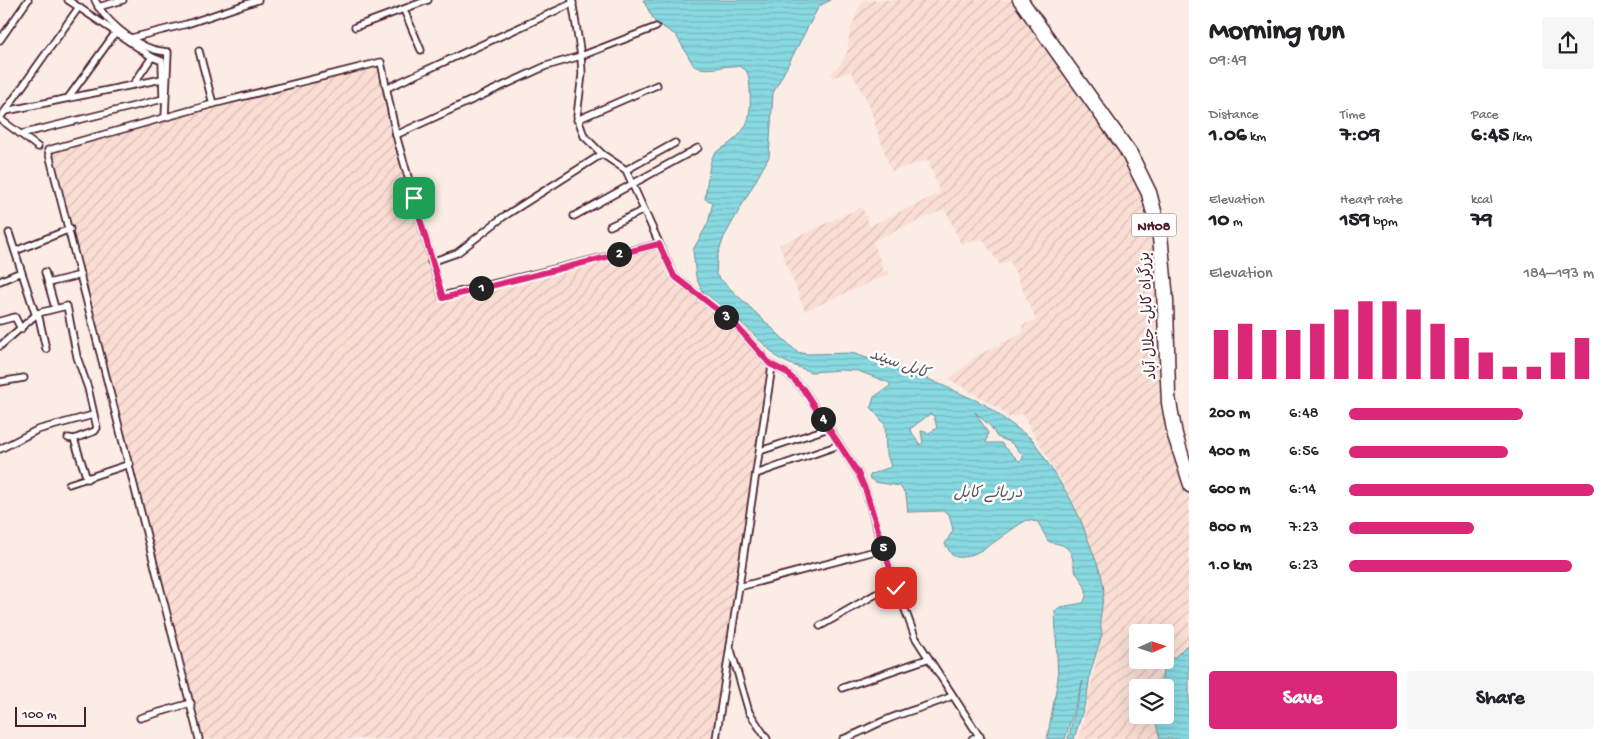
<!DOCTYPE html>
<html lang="en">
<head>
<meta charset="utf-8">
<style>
  :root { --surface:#fff; --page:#f6f6f6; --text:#202124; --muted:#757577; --accent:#db2777 }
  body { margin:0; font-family:"Gochi Hand","Playpen Sans Arabic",sans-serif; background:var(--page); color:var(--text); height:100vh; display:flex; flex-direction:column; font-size:19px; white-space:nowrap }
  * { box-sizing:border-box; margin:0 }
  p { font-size:16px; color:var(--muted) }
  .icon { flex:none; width:28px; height:28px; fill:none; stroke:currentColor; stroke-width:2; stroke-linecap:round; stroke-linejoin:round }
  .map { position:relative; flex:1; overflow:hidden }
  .details { display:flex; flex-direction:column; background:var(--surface); width:425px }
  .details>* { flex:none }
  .needle { width:32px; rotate:87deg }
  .controls { position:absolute; left:1129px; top:624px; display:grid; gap:10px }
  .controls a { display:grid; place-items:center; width:45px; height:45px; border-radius:5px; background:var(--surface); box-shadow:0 5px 20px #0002; font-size:25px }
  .scale { position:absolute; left:15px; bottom:12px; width:71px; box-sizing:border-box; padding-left:5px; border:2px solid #4a1f2b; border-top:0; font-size:14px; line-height:18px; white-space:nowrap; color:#4a1f2b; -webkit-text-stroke:4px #fff; paint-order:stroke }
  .pin { position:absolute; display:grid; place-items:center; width:42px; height:42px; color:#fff; margin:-21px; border-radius:10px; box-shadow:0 2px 8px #0006 }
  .km { position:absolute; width:25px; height:25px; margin:-12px; border-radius:50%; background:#222; color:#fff; font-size:14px; line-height:25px; text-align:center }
  .round { display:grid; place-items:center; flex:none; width:52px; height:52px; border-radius:5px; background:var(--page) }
  .overview { display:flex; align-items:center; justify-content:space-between; height:85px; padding:0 20px }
  h1 { font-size:28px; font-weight:800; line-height:38px }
  .metrics { display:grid; grid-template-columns:repeat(3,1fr); gap:8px; height:85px; padding:5px 20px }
  .metrics div { display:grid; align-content:center }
  .metrics b { font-size:21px; font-weight:800 }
  .metrics small { font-size:14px; font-weight:400 }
  .metrics p { font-size:14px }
  .chart { height:140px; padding:10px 20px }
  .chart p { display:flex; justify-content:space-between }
  .chart svg { width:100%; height:90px; margin-top:5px; stroke:var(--accent); stroke-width:6 }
  .button { display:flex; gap:10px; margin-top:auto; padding:10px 20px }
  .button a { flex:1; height:58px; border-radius:5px; background:var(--accent); color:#fff; font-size:20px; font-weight:800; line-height:58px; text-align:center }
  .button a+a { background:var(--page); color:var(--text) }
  ul { padding:0 20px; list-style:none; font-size:16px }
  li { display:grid; grid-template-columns:80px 60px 1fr; align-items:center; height:38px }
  li i { height:12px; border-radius:6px; background:var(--accent) }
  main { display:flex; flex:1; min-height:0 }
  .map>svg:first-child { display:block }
  .industrial { fill:url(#industrial-furrows); fill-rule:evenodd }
  .water { fill:url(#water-rules); stroke:#6f8f98; fill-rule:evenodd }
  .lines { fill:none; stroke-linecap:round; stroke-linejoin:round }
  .minor-casing { stroke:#4a1f2b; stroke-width:9 }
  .highway-casing { stroke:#4a1f2b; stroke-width:11 }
  .minor { stroke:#fff; stroke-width:5.5 }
  .highway { stroke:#fff; stroke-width:8 }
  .route-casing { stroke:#fff; stroke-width:10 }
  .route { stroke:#db2777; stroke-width:6 }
  .labels { text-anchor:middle; stroke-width:5; stroke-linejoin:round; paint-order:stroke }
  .shield { fill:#fff; stroke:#80626b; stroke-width:1 }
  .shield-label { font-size:14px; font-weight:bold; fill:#4a1f2b }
  .street-label { font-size:15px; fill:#4a1f2b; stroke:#fff }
  .water-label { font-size:16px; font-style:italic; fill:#5d5762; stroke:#fff }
</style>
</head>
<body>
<main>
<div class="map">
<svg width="1189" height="739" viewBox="0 0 1189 739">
  <defs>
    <pattern id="industrial-furrows" width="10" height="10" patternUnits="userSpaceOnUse" patternTransform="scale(1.25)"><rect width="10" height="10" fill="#faded4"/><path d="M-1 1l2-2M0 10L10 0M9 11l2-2" fill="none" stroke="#d8beb6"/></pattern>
    <pattern id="water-rules" width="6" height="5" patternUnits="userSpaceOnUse" patternTransform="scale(1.25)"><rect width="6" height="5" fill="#88d9e1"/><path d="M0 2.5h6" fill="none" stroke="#77bac1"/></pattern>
  </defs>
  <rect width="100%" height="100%" fill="#fcece6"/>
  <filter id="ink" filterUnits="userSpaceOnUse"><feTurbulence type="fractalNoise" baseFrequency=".02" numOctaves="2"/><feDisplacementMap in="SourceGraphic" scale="10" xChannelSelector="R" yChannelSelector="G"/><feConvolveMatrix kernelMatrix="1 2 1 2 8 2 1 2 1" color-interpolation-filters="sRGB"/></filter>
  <g filter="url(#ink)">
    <!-- industrial -->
    <g class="industrial">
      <path d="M863 0H1017L1137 172 1157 238 1164 372 1189 488V739H1079L1102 634 1100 620 1104 590 1101 574 1071 498 1022 414 1009 418 1000 409 949 379 978 355 1023 333 1022 325 1036 320 1010 261 1000 265 982 239 961 244 945 209 873 241 884 271 888 270 889 274 805 311 779 245 862 207 870 226 940 193 928 160 891 171 867 100 851 72 833 77 831 73 840 65 847 53 850 30ZM1138 632H1165V660H1138ZM1138 688H1165V715H1138Z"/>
      <path d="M377 63 442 296 659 244 674 276 733 322 770 364 712 739H196L46 149Z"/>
    </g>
    <!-- water -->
    <g class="water">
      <path d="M643 0H831L819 6 773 93 769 157 724 237 717 257 716 275 797 352 807 354 852 353 926 378 984 404 1033 440 1070 498 1081 521 1101 574 1104 590 1100 620 1102 634 1090 674 1087 697 1074 739H1068L1083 681 1065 739H1047L1058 679 1055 611 1060 607 1083 603C1092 589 1080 581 1075 570 1072 562 1074 555 1067 548 1061 543 1054 544 1048 541L1038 522 1027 520C1010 528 970 567 952 555L945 544 953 530 949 514 944 511 908 512 906 495 900 486 875 482 869 478 871 474 891 467 886 451 885 425 871 407 874 397 890 386V383L858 371 841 370 811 372 790 364 778 358 745 326 702 291 696 277 693 250 708 223 713 202 705 199C705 197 710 160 712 158 714 152 721 149 726 146 750 129 751 117 750 89 749 82 750 72 743 68 731 61 712 74 694 66L676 35 655 22ZM975 412 991 427 997 437 1010 442 1023 455V459L1019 461 1001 443H986L988 433ZM930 414 934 416 937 428 929 433 921 431 923 443 920 445 910 429Z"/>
      <path d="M1187 645 1189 649V739H1160L1154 715H1165V688L1155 687 1162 678 1164 662 1175 657Z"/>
    </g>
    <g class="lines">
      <!-- minor casing -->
      <g class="minor-casing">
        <g id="minor">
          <path d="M95 0C104 20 131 42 152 49 157 51 163 51 168 52L165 117"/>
          <path d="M572 0 581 56 582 74 577 116 584 136 602 154 626 170 674 276 733 322 770 364 786 372 803 389 829 428 858 473 866 491 883 549 915 637 981 739"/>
          <path d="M98 7 123 0"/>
          <path d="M404 10 421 50"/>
          <path d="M355 27 428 0"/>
          <path d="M131 38 187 24 258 0"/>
          <path d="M0 40 28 0"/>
          <path d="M199 51 213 104"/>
          <path d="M133 85 152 57"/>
          <path d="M387 88 573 3"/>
          <path d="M68 98 116 32"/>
          <path d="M6 111 162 79"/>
          <path d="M0 118 79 7"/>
          <path d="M0 119 38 147"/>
          <path d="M577 120 657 85"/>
          <path d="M21 134 163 99 162 61 152 57 68 0"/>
          <path d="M396 135 546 66 581 56 656 27"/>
          <path d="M626 170 675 143"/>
          <path d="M574 216 698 148"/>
          <path d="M610 226 644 210"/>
          <path d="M9 233 36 316"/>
          <path d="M15 251 70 229"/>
          <path d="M431 262 457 253 503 217 602 154"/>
          <path d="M45 272 55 308"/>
          <path d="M0 281 21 272"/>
          <path d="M48 283 81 275"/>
          <path d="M38 313 46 349"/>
          <path d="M0 321 15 317 21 329"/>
          <path d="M0 346 38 313 67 306 77 357 88 388 97 428 95 431 74 439 68 438"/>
          <path d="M0 382 24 378"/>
          <path d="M74 439 87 479"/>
          <path d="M0 449 37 430 93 415"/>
          <path d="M760 451 829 428"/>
          <path d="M756 474 839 445"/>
          <path d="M69 484 130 464"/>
          <path d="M739 587 883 549"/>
          <path d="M820 626 876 594 897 588"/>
          <path d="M731 650 749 712 767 739"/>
          <path d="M842 688 927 659"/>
          <path d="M140 718 191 703"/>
          <path d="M199 739 48 150 213 104 381 62 396 135 442 296 659 244"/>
          <path d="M716 739 772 366"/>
          <path d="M843 739C858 734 871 726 886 720 908 710 931 706 952 696"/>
          <path d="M972 739 980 736"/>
        </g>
      </g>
      <!-- highway casing -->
      <g class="highway-casing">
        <g id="highway">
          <path d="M1017 0 1124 151 1146 194 1157 238 1160 267 1166 403 1172 436 1189 488"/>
          <path d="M1024 0 1133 153 1152 192 1163 234 1169 300 1171 397 1178 434 1189 471"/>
        </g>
      </g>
      <!-- minor -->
      <use href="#minor" class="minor"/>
      <!-- highway -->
      <use href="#highway" class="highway"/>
    </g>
  </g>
  <g class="lines" filter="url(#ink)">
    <!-- route casing -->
    <g class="route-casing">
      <path id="route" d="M414 198 443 298 659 244 674 276 733 322 770 364 786 372 803 389 858 473 866 491 896 588"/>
    </g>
    <!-- route -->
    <use href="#route" class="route"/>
  </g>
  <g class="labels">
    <!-- shield labels -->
    <rect class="shield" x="1131.5" y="213.5" width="45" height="23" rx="4"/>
    <g class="shield-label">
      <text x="1154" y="230">NH08</text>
    </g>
    <!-- street labels -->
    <g class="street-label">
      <text transform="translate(1147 316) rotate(-93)" y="5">بزرگراه کابل- جلال آباد</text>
    </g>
    <!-- water labels -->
    <g class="water-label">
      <text transform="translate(900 362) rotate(20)" y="6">کابل سيند</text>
      <text x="988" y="497">دریائے کابل</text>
    </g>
  </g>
</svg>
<div class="controls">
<a><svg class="needle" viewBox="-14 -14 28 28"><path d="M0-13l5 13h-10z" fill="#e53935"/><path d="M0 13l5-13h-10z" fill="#757577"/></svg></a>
<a><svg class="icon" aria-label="layers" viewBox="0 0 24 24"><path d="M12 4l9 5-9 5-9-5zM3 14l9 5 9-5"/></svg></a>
</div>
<div class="scale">100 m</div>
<div class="pin" style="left:414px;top:198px;background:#1e9e55"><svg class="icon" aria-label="arrive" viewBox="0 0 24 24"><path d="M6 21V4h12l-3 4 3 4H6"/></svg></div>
<div class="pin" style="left:896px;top:588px;background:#d93025"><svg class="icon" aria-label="check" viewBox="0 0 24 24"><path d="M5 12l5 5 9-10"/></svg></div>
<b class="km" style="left:481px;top:288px">1</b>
<b class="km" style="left:619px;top:254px">2</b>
<b class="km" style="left:726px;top:317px">3</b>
<b class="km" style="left:823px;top:419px">4</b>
<b class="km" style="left:883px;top:548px">5</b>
</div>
<section class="details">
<div class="overview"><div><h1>Morning run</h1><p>09:49</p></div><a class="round"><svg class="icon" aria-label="share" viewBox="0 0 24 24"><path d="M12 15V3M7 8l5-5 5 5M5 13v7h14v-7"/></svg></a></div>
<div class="metrics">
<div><p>Distance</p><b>1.06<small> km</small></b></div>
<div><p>Time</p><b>7:09</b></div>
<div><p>Pace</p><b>6:45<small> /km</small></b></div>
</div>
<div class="metrics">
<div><p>Elevation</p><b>10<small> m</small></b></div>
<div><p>Heart rate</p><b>159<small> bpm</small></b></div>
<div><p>kcal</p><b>79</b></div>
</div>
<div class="chart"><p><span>Elevation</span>184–193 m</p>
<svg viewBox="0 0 160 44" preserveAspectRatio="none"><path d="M5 44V20M15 44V17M25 44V20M35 44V20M45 44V17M55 44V10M65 44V6M75 44V6M85 44V10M95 44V17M105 44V24M115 44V31M125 44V38M135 44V38M145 44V31M155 44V24"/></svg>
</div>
<ul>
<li><b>200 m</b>6:48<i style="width:71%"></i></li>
<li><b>400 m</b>6:56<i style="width:65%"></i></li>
<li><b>600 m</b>6:14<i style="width:100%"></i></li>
<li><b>800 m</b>7:23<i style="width:51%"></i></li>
<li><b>1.0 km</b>6:23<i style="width:91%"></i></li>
</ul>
<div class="button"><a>Save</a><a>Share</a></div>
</section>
</main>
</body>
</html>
